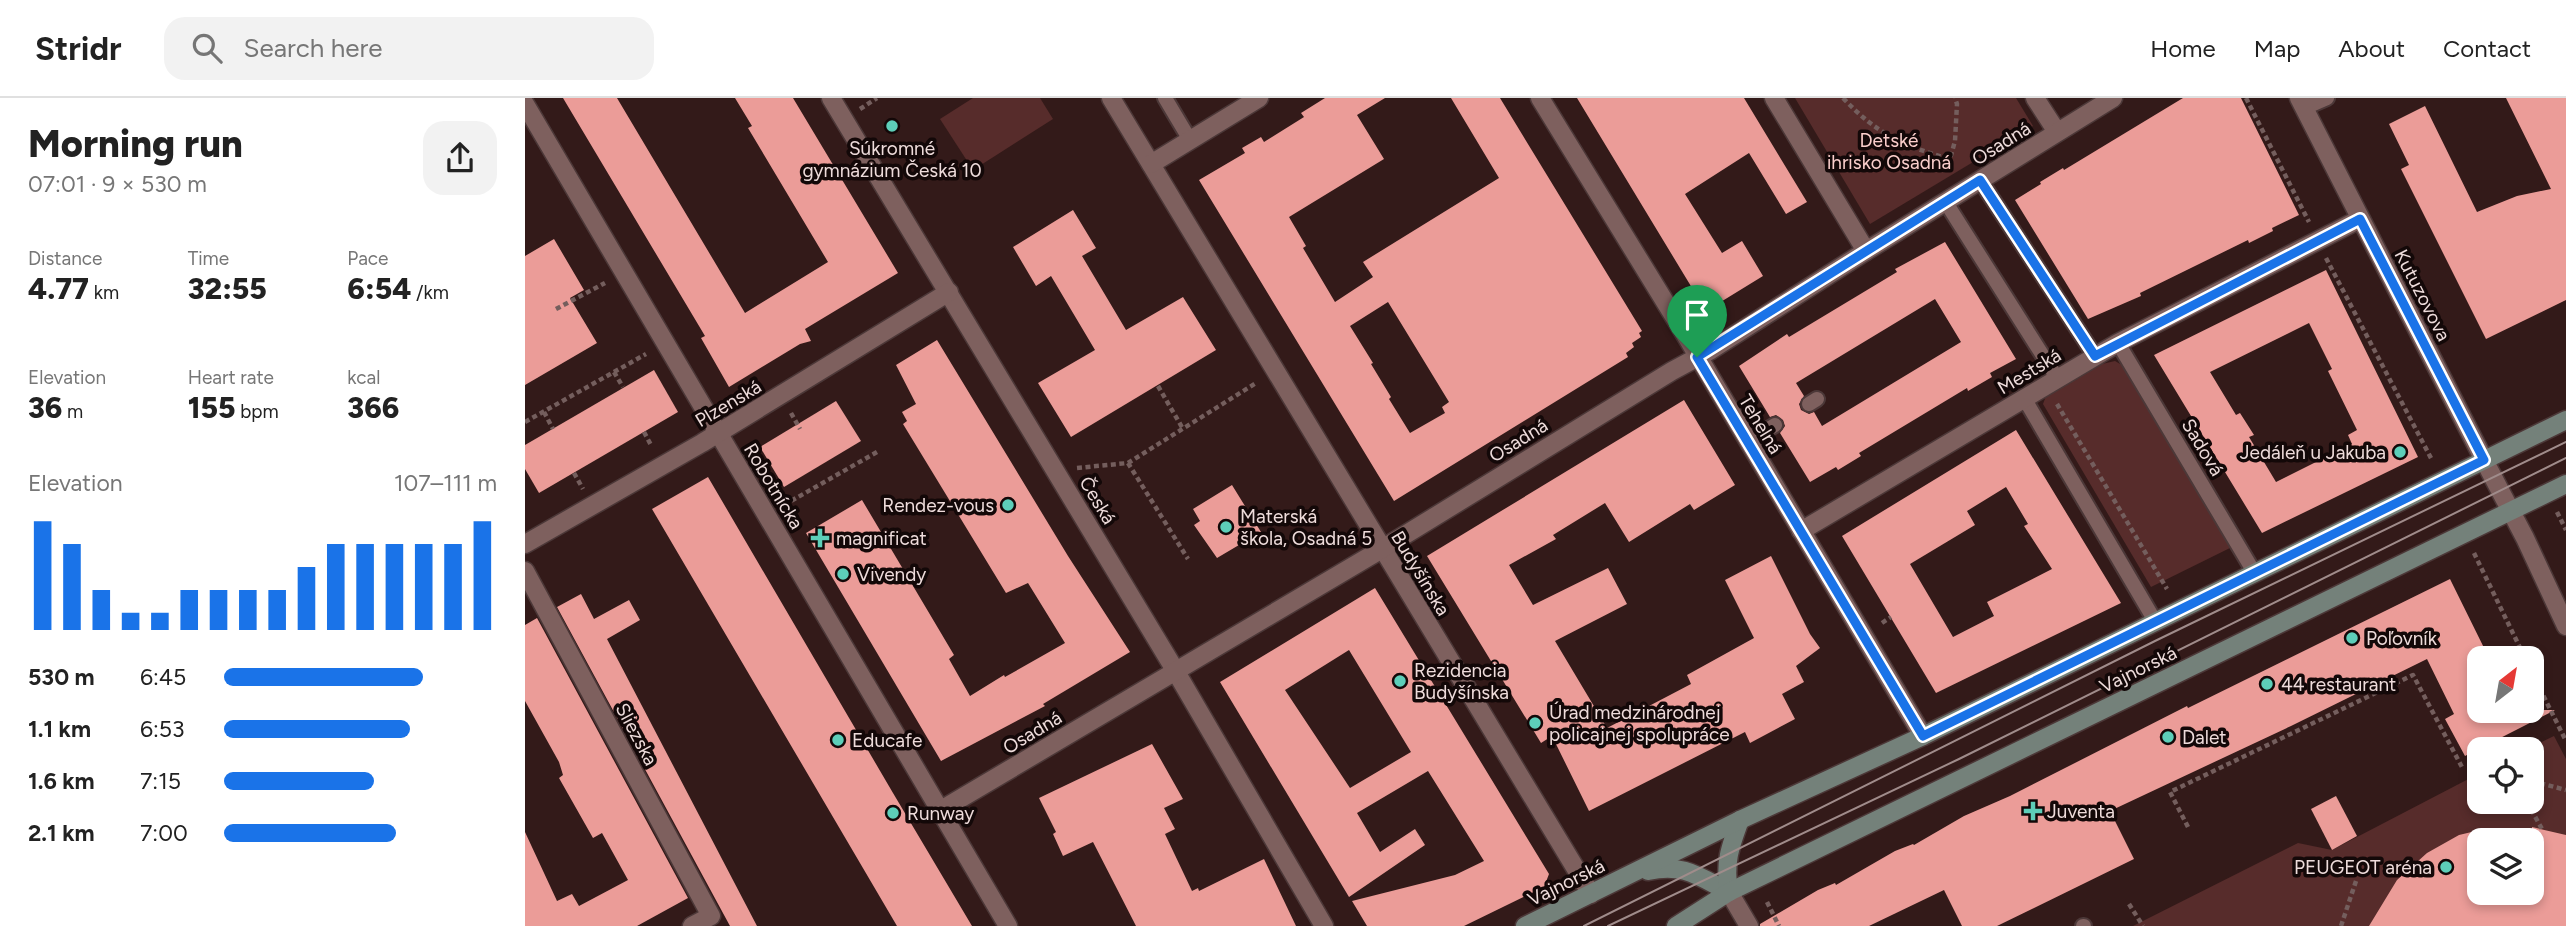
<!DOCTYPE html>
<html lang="en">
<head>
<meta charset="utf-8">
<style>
  :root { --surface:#fff; --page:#f2f2f2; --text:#222; --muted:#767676; --line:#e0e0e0; --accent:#1a73e8 }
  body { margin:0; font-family:Figtree,sans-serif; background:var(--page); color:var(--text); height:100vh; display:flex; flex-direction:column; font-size:26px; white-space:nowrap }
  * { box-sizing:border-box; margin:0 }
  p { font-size:23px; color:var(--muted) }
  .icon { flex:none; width:38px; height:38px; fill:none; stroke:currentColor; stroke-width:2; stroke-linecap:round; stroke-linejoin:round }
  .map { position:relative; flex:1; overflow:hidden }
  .details { display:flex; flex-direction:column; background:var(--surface); width:525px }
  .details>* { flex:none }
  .needle { width:46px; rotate:31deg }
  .fabs { position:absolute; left:1942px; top:548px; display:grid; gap:14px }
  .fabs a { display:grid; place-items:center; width:77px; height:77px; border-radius:14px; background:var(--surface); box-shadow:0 4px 10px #0003; font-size:35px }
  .pin { position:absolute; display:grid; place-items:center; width:60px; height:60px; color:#fff; margin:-72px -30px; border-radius:50% 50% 50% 0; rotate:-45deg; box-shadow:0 0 7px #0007 }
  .pin .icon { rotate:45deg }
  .round { display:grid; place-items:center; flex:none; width:74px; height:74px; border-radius:21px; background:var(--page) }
  .overview { display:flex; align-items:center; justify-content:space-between; height:119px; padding:0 28px }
  h1 { font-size:38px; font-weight:800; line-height:52px }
  .stats { display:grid; grid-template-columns:repeat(3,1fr); gap:10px; height:119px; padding:7px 28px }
  .stats div { display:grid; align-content:center }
  .stats b { font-size:30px; font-weight:800 }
  .stats small { font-size:19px; font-weight:400 }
  .stats p { font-size:19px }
  .chart { height:196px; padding:14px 28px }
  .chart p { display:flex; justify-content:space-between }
  .chart svg { width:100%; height:126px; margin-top:7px; stroke:var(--accent); stroke-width:6 }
  ul { padding:0 28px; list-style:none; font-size:23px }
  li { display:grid; grid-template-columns:112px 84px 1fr; align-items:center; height:52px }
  li i { height:18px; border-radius:9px; background:var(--accent) }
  header { display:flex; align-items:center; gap:42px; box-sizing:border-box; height:98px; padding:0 35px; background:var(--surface); border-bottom:2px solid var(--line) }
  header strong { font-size:33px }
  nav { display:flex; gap:38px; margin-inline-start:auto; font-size:24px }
  .search { width:490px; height:63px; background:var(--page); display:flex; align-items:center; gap:18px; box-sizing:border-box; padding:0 24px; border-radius:21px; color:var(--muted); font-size:26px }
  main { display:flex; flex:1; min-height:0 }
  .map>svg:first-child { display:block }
  .green { fill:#572c2b; fill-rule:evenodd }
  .building { fill:#eb9c98; fill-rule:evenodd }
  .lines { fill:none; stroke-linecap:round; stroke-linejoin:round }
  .service-casing { stroke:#4c3838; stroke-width:18 }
  .minor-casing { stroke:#4c3838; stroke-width:21 }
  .tertiary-casing { stroke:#4c3838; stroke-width:21 }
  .secondary-casing { stroke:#4c3838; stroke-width:21 }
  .path { stroke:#745e5d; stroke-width:4.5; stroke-dasharray:5 3.5; stroke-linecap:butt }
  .service { stroke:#7e605e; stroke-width:14 }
  .minor { stroke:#7e605e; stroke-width:18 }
  .tertiary { stroke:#7e605e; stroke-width:18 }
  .secondary { stroke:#74817a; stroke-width:18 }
  .tram { stroke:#a08c8b; stroke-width:2 }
  .route-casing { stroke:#fff; stroke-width:14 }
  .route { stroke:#1a73e8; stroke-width:9 }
  .poi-dot { fill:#5dceb9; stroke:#130808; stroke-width:2.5 }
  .labels { text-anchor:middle; stroke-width:7; stroke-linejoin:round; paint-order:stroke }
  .park-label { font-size:19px; fill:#fbcfcc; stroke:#130808 }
  .street-label { font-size:19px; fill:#eedcdb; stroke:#130808 }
  .poi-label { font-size:19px; fill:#eedcdb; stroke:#130808; text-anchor:start }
</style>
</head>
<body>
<header>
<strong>Stridr</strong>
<div class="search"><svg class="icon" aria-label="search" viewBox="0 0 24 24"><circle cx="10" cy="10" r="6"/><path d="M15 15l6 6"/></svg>Search here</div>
<nav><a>Home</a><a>Map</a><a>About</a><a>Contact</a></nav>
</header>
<main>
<section class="details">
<div class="overview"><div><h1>Morning run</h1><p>07:01 · 9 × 530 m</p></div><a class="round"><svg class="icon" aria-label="share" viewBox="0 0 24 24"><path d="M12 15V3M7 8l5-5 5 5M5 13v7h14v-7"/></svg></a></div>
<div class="stats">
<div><p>Distance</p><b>4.77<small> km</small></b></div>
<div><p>Time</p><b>32:55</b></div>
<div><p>Pace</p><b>6:54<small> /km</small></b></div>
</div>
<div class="stats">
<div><p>Elevation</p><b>36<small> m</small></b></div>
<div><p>Heart rate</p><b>155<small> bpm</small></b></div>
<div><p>kcal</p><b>366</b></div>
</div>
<div class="chart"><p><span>Elevation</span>107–111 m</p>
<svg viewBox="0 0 160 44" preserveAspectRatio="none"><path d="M5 44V6M15 44V14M25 44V30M35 44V38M45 44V38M55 44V30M65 44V30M75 44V30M85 44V30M95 44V22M105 44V14M115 44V14M125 44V14M135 44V14M145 44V14M155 44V6"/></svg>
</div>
<ul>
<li><b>530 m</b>6:45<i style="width:73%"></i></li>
<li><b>1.1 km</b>6:53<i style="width:68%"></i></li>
<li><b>1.6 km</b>7:15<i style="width:55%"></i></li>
<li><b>2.1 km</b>7:00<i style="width:63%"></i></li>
</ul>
</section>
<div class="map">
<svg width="2041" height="828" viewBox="0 0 2041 828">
  <rect width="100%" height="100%" fill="#331a19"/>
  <!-- green -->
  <g class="green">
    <path d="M448 0H515L528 21 448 72 415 21Z"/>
    <path d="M1270 0H1491L1508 28 1345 126Z"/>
    <path d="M1590 263 1597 267 1707 449 1626 489 1518 306 1521 298 1577 266Z"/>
    <path d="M2029 638 2041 661V828H1608L1773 745 1807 752 1955 675V704H2007V651H2002ZM1955 742H2007V794H1955Z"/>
  </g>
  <!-- building -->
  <g class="building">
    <path d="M38 0H92L220 215 303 164 223 30 227 28 210 0H268L373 175 280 231 286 243 275 246 204 289 176 240 180 238Z"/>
    <path d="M800 0H860L832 17 859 61 764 119 781 148 778 150 810 204 848 179 838 164 974 80 926 0H975L1117 233 1114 235 1116 239 1107 245 1109 249 1101 255 1103 259 869 403 674 82 720 55 717 50 736 39 739 44 779 19 776 15ZM863 204 924 304 917 309 920 315 885 335 864 301 866 299 846 266 848 265 825 228Z"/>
    <path d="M1052 0H1219L1282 104 1261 116 1224 55 1160 96 1197 155 1217 143 1238 178 1181 213Z"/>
    <path d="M1658 0H1716L1774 117 1747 130 1748 133 1724 145 1723 142 1615 195 1616 198 1563 221 1490 102 1516 86 1515 84 1538 70 1539 72Z"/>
    <path d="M1981 0H2041V202L1961 241 1876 71 1884 67 1864 26 1900 8 1952 114 1992 98 2026 91Z"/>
    <path d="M548 112 571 150 557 158 601 232 658 199 691 252 546 339 513 285 570 252 526 178 511 188 488 149Z"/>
    <path d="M29 141 59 192 45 200 72 245 0 287V158Z"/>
    <path d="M1420 144 1491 261 1465 275 1467 279 1443 293 1442 290 1334 355 1336 358 1313 372 1311 369 1285 384 1255 335 1260 328 1258 322 1251 317 1245 319 1214 268 1262 236 1264 239 1372 174 1370 171ZM1410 201 1436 244 1297 328 1289 314 1284 316 1276 312 1274 306 1279 298 1271 285Z"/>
    <path d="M1801 172 1893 359 1737 435 1629 257ZM1784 225 1807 271 1803 273 1832 332 1823 337 1827 346 1751 384 1724 339 1729 337 1715 315 1711 317 1685 274Z"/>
    <path d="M412 242 543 458 605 554 518 606 520 608 416 663 281 435 337 402 429 557 424 561 445 598 479 577 480 579 540 545 503 485 481 495 378 326 382 323 377 314 391 306 371 267Z"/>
    <path d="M129 272 153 314 14 395 0 371V347Z"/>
    <path d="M1159 302 1210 387 1169 412 1165 406 1104 444 1080 405 1028 437 1031 441 984 467 1008 507 1083 470 1102 506 1030 543 1082 630 1166 586 1162 577 1229 540 1200 482 1246 458 1285 536 1295 550 1271 568 1279 584 1257 596 1270 621 1225 645 1220 634 1064 713 1027 638 1016 645 902 458Z"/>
    <path d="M311 303 336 343 259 389 235 349Z"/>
    <path d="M1491 332 1596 505 1411 595 1317 438ZM1481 389 1503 426 1499 428 1527 471 1462 504 1469 518 1428 539 1385 466 1450 427 1442 413Z"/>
    <path d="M183 379 368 695 447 828H372L127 411Z"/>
    <path d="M707 387 736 434 692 460 669 427 675 423 668 411Z"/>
    <path d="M1925 481 1964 560H1955V612H2030L1940 658 1920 621 1929 616 1902 561 1766 628 1585 713 1609 761 1472 828H1437L1419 792 1344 828H1235V826L1293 792 1310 785 1311 787 1370 753 1388 746 1389 747 1439 718 1485 698 1662 608 1663 610Z"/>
    <path d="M850 490 1024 776 1019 789 939 828H842L827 803 930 777 959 763 903 673 832 715 855 754 890 731 900 747 824 799 695 584ZM824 552 886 654 825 690 760 592Z"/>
    <path d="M56 496 69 521 104 502 115 522 82 541 232 828H205L32 509Z"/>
    <path d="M12 520 163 800 112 828H0V734L32 803 47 796 54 808 103 782 77 735 68 740 34 680 38 677 34 664 0 603V527Z"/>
    <path d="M627 646 658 701 639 710 650 731 640 736 667 793 673 790 674 793 739 761 771 828H611L568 744 538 758 528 736 531 734 514 700Z"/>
    <path d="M1811 698 1832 738 1807 752 1786 711Z"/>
    <path d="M2007 729 2041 737V828H1844L1872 782 1902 755 1934 737 1955 732V794H2007Z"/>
  </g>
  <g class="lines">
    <!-- service casing -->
    <g class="service-casing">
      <g id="service">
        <path d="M640 0 665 42"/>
        <path d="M1779 10 1802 0"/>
        <path d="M1455 82 1570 258"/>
        <path d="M1420 103 1532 280"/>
        <path d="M1593 245 1729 474"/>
        <path d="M1499 300 1630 523"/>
        <path d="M1284 306 1292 301"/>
        <path d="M1223 343 1250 327"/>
        <path d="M1558 828H1559"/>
      </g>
    </g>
    <!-- minor casing -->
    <g class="minor-casing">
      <g id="minor">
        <path d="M306 0 647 567 799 828"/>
        <path d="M586 0 1066 796"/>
        <path d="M1015 0 1164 243 1398 638"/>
        <path d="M1249 0 1341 153"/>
        <path d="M1510 0 1532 34"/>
        <path d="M0 6 483 828"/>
        <path d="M626 66 734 0"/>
        <path d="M1959 362 2000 440 2041 528"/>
        <path d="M1276 433 1593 245 1835 121"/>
        <path d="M0 446 177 345 424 194"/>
        <path d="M0 473 186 818 167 828"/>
        <path d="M416 712 857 451 1147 273 1186 252 1341 153 1588 0"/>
        <path d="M1204 794 1224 828"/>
      </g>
    </g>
    <!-- tertiary casing -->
    <g class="tertiary-casing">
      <path id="tertiary" d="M1774 0 1959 362"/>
    </g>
    <!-- secondary casing -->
    <g class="secondary-casing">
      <g id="secondary">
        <path d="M1123 773C1158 765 1173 778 1204 794"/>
        <path d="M1204 794C1199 765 1205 749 1215 722"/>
        <path d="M1000 828 1215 722 1398 638 2041 322"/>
        <path d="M1151 828 1204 794 2041 386"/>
      </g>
    </g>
    <!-- path -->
    <g class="path">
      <path d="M1318 0C1352 36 1378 48 1425 61L1430 43 1432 6 1430 0"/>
      <path d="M1721 0 1784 124"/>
      <path d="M335 11 352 0"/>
      <path d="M1801 160 1907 362"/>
      <path d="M31 211 80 185"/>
      <path d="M89 274 98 289"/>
      <path d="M633 288 658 331"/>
      <path d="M1532 306 1642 491"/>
      <path d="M19 314 28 331"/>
      <path d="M266 315 275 331"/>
      <path d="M0 324 121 256"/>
      <path d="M119 334 127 349"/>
      <path d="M603 365 663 461"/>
      <path d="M552 370 603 365 731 285"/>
      <path d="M49 375 58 391"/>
      <path d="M259 407 352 354"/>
      <path d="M2032 414 2041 432"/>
      <path d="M1949 455 2000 560"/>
      <path d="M1357 525 1366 519"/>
      <path d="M2007 575 2041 643"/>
      <path d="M2007 683 2041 692"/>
      <path d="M2002 704 2017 731"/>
      <path d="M1663 729 1645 694 1888 577 1938 671"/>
      <path d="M1242 804 1254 828"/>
      <path d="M1604 806 1618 828"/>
      <path d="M1816 828 1831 783"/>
    </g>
    <!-- service -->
    <use href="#service" class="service"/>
    <!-- minor -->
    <use href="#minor" class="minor"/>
    <!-- tertiary -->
    <use href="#tertiary" class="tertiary"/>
    <!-- secondary -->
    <use href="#secondary" class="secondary"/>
    <!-- tram -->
    <g class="tram">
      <path d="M1059 828 1630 543 2041 344"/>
      <path d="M1083 828 1434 661 2041 360"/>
    </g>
  </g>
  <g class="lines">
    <!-- route casing -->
    <g class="route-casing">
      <path id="route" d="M1455 82 1570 258 1835 121 1959 362 1398 638 1172 259Z"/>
    </g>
    <!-- route -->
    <use href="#route" class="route"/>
  </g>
  <!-- markers -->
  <g class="poi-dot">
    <circle cx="367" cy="28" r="7"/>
    <circle cx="1875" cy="354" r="7"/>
    <circle cx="483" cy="407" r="7"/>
    <circle cx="701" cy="429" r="7"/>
    <path d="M291.5 429.5h7v7h7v7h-7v7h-7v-7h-7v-7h7z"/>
    <circle cx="318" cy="476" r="7"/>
    <circle cx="1827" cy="540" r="7"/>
    <circle cx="875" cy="583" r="7"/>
    <circle cx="1742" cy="586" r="7"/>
    <circle cx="1010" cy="625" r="7"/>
    <circle cx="1643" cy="639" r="7"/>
    <circle cx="313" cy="642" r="7"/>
    <path d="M1504.5 702.5h7v7h7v7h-7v7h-7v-7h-7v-7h7z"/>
    <circle cx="368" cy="715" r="7"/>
    <circle cx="1921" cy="769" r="7"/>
  </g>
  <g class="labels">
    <!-- park labels -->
    <g class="park-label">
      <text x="1364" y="49">Detské<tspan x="1364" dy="22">ihrisko Osadná</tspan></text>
    </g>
    <!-- street labels -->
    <g class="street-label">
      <text transform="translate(1476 45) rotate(-32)" y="7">Osadná</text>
      <text transform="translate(1898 197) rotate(63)" y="7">Kutuzovova</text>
      <text transform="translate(1504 273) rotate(-31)" y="7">Mestská</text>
      <text transform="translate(203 305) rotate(-31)" y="7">Plzenská</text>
      <text transform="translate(1236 326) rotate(59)" y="7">Tehelná</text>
      <text transform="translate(993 342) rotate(-32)" y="7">Osadná</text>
      <text transform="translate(1678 349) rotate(59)" y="7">Sadová</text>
      <text transform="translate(249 388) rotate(59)" y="7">Robotnícka</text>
      <text transform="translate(573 402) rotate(59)" y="7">Česká</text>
      <text transform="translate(896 475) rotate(59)" y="7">Budyšínska</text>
      <text transform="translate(1613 571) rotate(-26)" y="7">Vajnorská</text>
      <text transform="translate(507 634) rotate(-31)" y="7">Osadná</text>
      <text transform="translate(112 636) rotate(62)" y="7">Sliezska</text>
      <text transform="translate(1041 784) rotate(-26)" y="7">Vajnorská</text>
    </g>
    <!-- poi labels -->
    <g class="poi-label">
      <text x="367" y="57" text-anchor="middle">Súkromné<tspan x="367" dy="22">gymnázium Česká 10</tspan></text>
      <text x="1861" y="361" text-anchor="end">Jedáleň u Jakuba</text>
      <text x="469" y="414" text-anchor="end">Rendez-vous</text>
      <text x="715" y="425">Materská<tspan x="715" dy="22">škola, Osadná 5</tspan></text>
      <text x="311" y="447">magnificat</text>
      <text x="332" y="483">Vivendy</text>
      <text x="1841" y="547">Poľovník</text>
      <text x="889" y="579">Rezidencia<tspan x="889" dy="22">Budyšínska</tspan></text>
      <text x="1756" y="593">44 restaurant</text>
      <text x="1024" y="621">Úrad medzinárodnej<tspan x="1024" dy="22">policajnej spolupráce</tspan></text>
      <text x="1657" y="646">Dalet</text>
      <text x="327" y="649">Educafe</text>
      <text x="1522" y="720">Juventa</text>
      <text x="382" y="722">Runway</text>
      <text x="1907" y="776" text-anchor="end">PEUGEOT aréna</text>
    </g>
  </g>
</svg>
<div class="fabs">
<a><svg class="needle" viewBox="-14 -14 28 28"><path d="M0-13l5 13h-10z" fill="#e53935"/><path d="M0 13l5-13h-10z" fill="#767676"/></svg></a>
<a><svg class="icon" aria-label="locate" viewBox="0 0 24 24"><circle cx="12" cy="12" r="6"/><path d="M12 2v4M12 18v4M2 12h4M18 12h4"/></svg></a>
<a><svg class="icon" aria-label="layers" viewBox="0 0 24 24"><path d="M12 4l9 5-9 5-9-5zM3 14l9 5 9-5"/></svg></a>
</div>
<div class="pin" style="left:1172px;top:259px;background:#1e9e55"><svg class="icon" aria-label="arrive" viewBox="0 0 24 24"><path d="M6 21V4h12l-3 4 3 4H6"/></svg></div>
</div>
</main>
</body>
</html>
